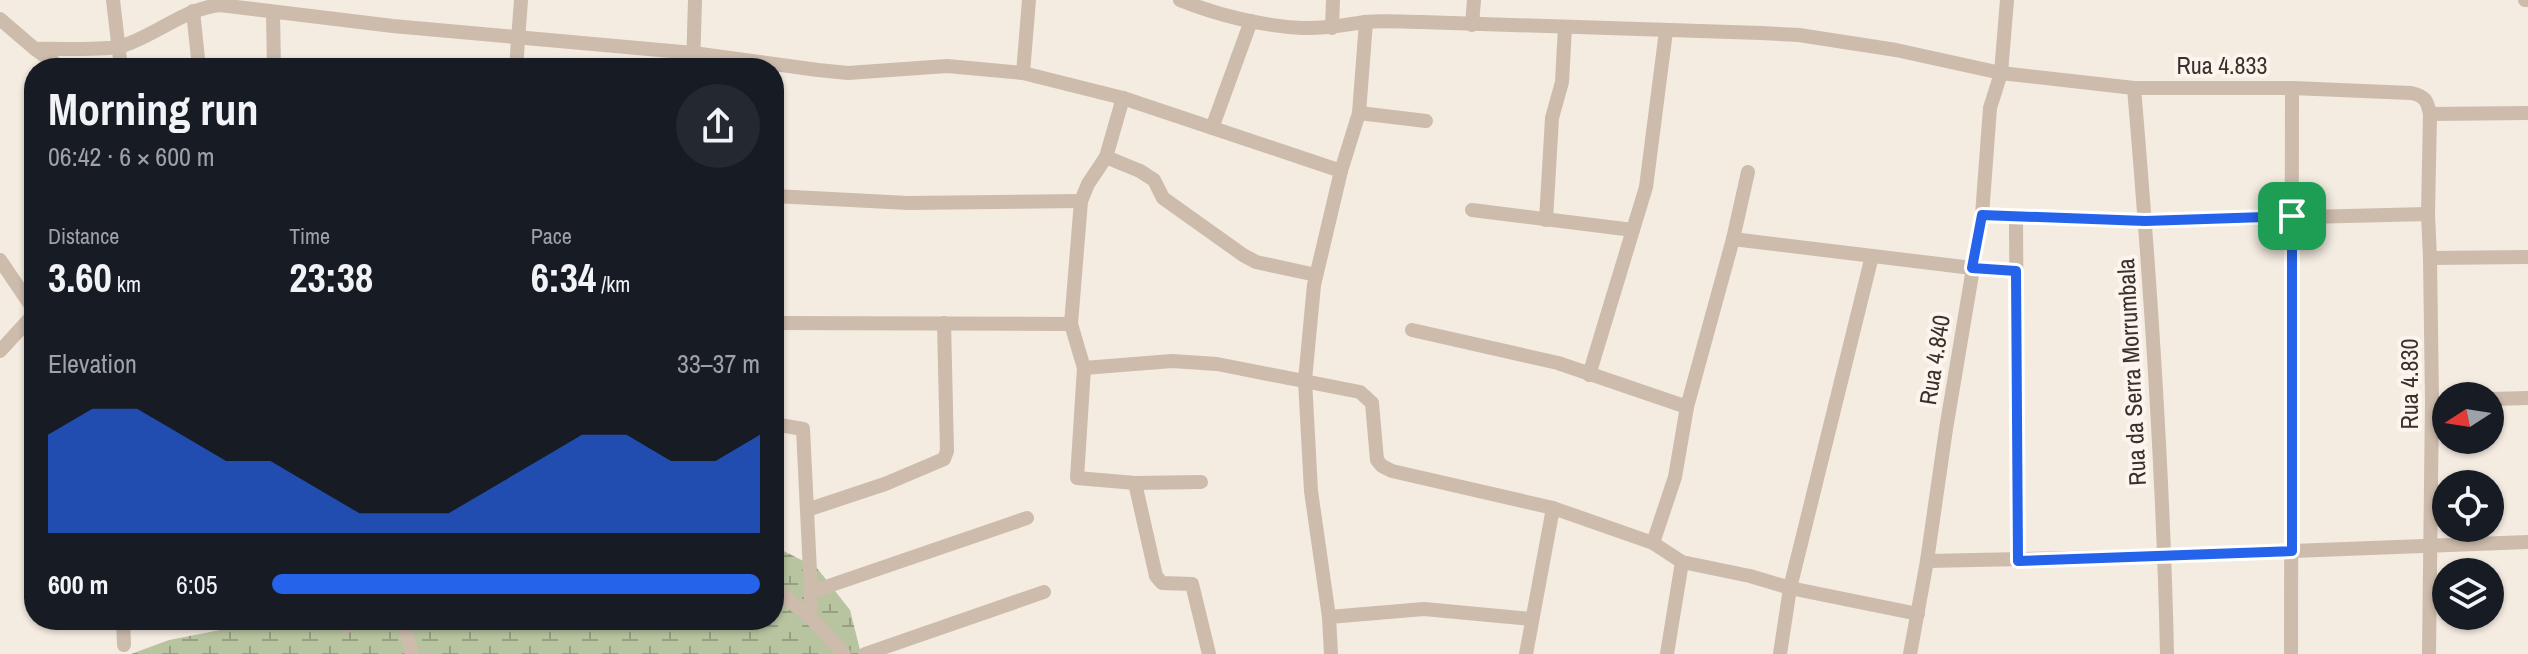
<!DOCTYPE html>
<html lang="en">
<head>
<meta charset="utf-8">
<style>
  :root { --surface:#171b24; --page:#242831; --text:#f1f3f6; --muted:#9ea1a6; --accent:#2563eb }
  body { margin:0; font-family:"Archivo Narrow",sans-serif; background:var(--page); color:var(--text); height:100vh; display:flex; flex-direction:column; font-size:30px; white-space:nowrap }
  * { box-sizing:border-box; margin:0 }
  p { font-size:26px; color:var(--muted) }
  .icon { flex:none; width:44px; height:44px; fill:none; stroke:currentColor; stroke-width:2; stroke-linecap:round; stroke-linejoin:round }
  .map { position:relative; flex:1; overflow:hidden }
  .drawer { position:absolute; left:24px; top:58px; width:760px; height:572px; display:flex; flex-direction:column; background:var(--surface); border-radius:32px; box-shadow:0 2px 6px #0004 }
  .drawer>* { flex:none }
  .needle { width:52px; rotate:258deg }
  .buttons { position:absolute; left:2432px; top:382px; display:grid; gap:16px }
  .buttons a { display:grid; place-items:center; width:72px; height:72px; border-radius:50%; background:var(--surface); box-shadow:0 2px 6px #0004; font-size:40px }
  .pin { position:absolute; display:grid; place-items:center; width:68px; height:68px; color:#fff; margin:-34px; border-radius:16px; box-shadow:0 4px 12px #0006 }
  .round { display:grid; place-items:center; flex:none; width:84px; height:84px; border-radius:42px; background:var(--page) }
  .head { display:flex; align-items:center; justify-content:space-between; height:136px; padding:0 24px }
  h1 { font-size:44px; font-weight:700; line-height:60px }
  .figures { display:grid; grid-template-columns:repeat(3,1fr); gap:12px; height:136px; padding:8px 24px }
  .figures div { display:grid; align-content:center }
  .figures b { font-size:40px; font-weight:700 }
  .figures small { font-size:22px; font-weight:400 }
  .figures p { font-size:22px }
  .chart { height:224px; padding:16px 24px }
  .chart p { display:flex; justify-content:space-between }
  .chart svg { width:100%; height:144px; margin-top:8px; fill:var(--accent); opacity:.7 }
  ul { padding:0 24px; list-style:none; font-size:26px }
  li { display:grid; grid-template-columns:128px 96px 1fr; align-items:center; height:60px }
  li i { height:20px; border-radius:10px; background:var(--accent) }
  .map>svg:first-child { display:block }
  .wetland { fill:url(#wetland-marsh) }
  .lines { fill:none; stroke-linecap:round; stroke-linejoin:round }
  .minor { stroke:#cdbbac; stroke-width:14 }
  .route-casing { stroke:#fff; stroke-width:16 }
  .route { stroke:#2563eb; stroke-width:10 }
  .labels { text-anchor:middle; stroke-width:8; stroke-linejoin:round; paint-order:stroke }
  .street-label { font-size:24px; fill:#3b302b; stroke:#fbf5ee }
</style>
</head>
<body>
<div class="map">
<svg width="2528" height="654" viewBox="0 0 2528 654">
  <defs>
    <pattern id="wetland-marsh" width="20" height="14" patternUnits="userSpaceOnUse" patternTransform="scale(2)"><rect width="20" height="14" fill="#b8c4a0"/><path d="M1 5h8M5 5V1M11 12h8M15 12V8" fill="none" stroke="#97a083"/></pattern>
  </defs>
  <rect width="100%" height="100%" fill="#f4ebe1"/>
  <!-- wetland -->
  <path class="wetland" d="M774 546 817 568 850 610 861 654H131L169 640 272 620H774Z"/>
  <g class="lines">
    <!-- minor -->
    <g class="minor">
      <path d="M113 0 121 68"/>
      <path d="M1180 0C1217 15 1262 26 1302 28 1324 29 1344 25 1365 22 1383 20 1403 22 1421 22L1761 33 1799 35 1896 50 2001 73 2134 88H2292L2411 93C2425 96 2427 100 2430 114L2428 214 2430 258 2432 401 2429 654"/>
      <path d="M2525 0H2528"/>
      <path d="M193 11 199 68"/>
      <path d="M273 13 274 68"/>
      <path d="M0 19 35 49 62 68"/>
      <path d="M1472 25 1474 0"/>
      <path d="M1332 28 1333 0"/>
      <path d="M35 49C57 48 104 51 122 46 157 35 183 9 220 5L393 26 693 53 818 70 848 73 947 66 1023 73 1123 98 1341 171"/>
      <path d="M516 68 521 0"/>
      <path d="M693 68 695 0"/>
      <path d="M1023 73 1029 0"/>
      <path d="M2134 88C2150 276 2163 465 2167 654"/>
      <path d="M1359 113 1426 121"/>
      <path d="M2430 114 2528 113"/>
      <path d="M1212 128 1251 21"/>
      <path d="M1106 157 1140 171 1154 180 1163 198 1243 255 1256 262 1316 275"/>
      <path d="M774 196 908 203 1081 201"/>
      <path d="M1472 210 1633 230"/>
      <path d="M1982 215 2145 221 2428 214"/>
      <path d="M2016 217 2018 561"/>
      <path d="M1546 220 1552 118 1562 82 1565 27"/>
      <path d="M1733 239 1972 268 2016 271"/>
      <path d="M2430 258 2528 257"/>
      <path d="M0 260 34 310"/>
      <path d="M774 323 1071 324 1084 368 1172 361 1217 364 1360 392 1372 403 1377 460 1382 466 1392 471 1553 508 1653 543 1682 562 1750 576 1790 588 1918 614"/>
      <path d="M1071 324 1081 201 1088 184 1106 157 1123 98"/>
      <path d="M1412 330 1558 363 1687 407"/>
      <path d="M0 351 34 314"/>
      <path d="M1084 368 1077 478 1135 483 1201 482"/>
      <path d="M1589 375 1646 187 1666 31"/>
      <path d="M2490 399 2528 398"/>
      <path d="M774 424 803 429 811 592"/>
      <path d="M1135 483 1156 576 1162 583 1192 584 1209 654"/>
      <path d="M807 510 885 484 944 459 947 451 944 323"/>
      <path d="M1653 543 1675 477 1687 407 1733 239 1748 172"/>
      <path d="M1927 561 2165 556 2528 542"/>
      <path d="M774 589 810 617 844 654"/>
      <path d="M810 617 811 592 1027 518"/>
      <path d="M1329 617 1424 609 1531 619"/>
      <path d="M123 620 124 645"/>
      <path d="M403 620 412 654"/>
      <path d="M347 626 348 620"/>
      <path d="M865 654 1044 592"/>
      <path d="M1331 654 1329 617 1311 491 1305 380 1314 285 1341 171 1359 113 1366 22"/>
      <path d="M1526 654 1553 508"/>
      <path d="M1667 654 1682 562"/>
      <path d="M1780 654 1790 588 1872 256"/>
      <path d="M1910 654 1927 561 1946 429 1982 215 1990 108 2001 73 2007 0"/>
      <path d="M2291 654 2292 88"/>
    </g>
  </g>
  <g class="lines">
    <!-- route casing -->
    <g class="route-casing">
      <path id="route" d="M1982 215 2145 221 2292 216V551L2018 561 2016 271 1972 268Z"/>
    </g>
    <!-- route -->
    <use href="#route" class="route"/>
  </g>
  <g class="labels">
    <!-- street labels -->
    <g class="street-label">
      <text x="2222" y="74">Rua 4.833</text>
      <text transform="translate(1935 360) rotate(-81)" y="8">Rua 4.840</text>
      <text transform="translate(2132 372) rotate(-93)" y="8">Rua da Serra Morrumbala</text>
      <text transform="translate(2410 384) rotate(-90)" y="8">Rua 4.830</text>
    </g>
  </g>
</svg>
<div class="buttons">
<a><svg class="needle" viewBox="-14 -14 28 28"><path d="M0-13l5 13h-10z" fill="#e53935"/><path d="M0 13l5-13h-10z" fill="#9ea1a6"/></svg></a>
<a><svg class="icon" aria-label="locate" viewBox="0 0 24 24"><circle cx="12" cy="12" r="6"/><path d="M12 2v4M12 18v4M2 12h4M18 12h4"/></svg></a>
<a><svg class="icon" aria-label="layers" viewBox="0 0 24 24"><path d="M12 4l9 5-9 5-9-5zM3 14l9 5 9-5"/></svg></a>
</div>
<div class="pin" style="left:2292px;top:216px;background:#1e9e55"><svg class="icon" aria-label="arrive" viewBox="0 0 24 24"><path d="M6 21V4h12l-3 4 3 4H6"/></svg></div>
<section class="drawer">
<div class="head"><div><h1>Morning run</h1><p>06:42 · 6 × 600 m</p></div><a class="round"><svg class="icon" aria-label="share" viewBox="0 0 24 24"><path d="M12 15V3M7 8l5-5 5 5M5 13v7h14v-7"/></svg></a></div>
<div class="figures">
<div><p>Distance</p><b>3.60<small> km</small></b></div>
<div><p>Time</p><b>23:38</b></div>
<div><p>Pace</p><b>6:34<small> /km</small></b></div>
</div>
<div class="chart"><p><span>Elevation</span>33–37 m</p>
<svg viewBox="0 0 160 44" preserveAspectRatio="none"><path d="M0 44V14L10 6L20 6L30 14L40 22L50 22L60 30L70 38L80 38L90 38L100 30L110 22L120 14L130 14L140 22L150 22L160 14V44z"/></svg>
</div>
<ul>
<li><b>600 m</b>6:05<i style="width:100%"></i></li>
</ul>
</section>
</div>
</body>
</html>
